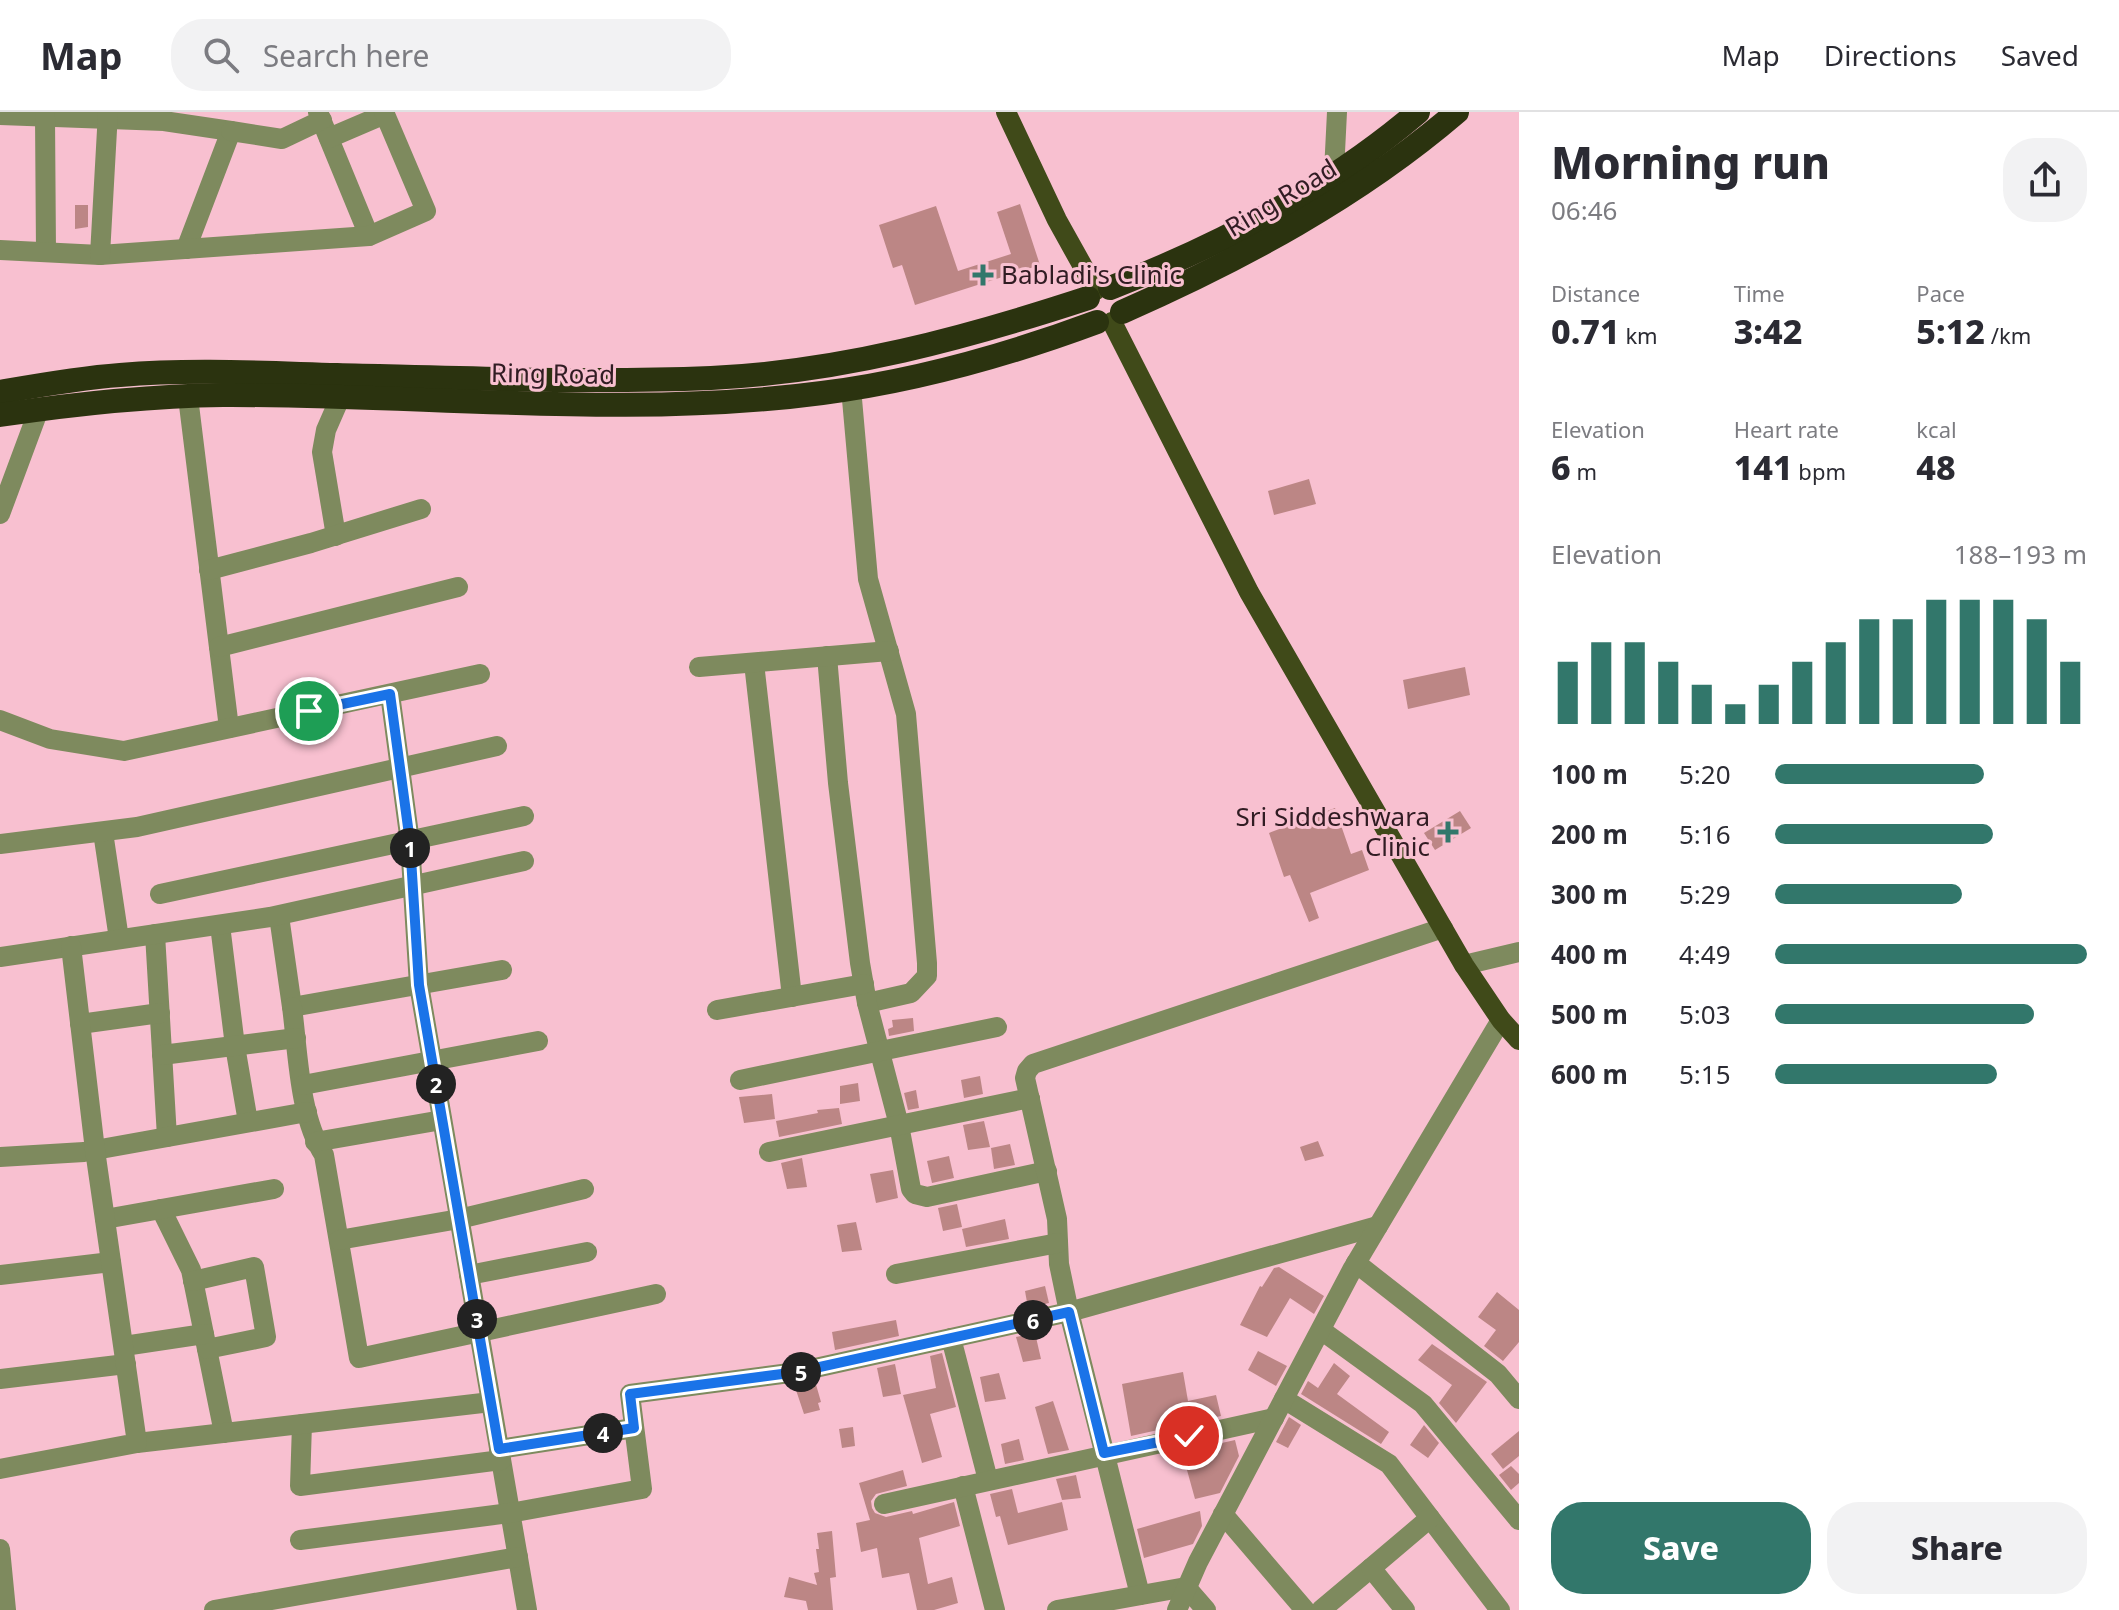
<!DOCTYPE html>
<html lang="en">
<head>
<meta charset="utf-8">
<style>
  :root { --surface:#fff; --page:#f2f2f3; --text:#2b2b33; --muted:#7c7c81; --line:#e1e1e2; --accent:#32776b }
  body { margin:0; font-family:"Noto Sans",sans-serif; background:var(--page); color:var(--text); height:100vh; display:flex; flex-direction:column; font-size:30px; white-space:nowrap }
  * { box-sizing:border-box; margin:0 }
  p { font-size:26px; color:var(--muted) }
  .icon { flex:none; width:44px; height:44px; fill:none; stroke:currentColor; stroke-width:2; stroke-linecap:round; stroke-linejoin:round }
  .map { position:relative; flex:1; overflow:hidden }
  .panel { display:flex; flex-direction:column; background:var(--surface); width:600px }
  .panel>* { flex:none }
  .pin { position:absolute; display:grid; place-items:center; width:68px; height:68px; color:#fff; margin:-34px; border:4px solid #fff; border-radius:50%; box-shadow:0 2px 8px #0007 }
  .km { position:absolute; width:40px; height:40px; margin:-20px; border-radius:50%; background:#222; color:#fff; font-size:22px; line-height:40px; text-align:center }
  .round { display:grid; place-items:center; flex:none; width:84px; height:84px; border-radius:32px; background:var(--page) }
  .overview { display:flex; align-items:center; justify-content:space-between; height:136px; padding:0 32px }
  h1 { font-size:44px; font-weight:800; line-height:60px }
  .metrics { display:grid; grid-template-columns:repeat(3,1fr); gap:12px; height:136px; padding:8px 32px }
  .metrics div { display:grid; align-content:center }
  .metrics b { font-size:34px; font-weight:800 }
  .metrics small { font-size:22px; font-weight:400 }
  .metrics p { font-size:22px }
  .chart { height:224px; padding:16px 32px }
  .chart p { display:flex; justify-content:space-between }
  .chart svg { width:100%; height:144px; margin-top:8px; stroke:var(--accent); stroke-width:6 }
  .button { display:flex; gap:16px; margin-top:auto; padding:16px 32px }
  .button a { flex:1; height:92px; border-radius:32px; background:var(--accent); color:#fff; font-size:32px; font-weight:800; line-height:92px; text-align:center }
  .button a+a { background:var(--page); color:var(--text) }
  ul { padding:0 32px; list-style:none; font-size:26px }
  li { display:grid; grid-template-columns:128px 96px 1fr; align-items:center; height:60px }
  li i { height:20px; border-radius:10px; background:var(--accent) }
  header { display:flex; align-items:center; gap:48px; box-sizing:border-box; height:112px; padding:0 40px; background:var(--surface); border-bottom:2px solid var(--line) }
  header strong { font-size:38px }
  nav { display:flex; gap:44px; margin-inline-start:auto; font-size:28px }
  .search { width:560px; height:72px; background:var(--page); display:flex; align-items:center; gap:20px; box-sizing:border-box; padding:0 28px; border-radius:32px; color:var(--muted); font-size:30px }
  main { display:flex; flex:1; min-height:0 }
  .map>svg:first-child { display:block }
  .building { fill:#bc8685 }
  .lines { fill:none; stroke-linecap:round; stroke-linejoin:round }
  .minor { stroke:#7e8a5e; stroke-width:20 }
  .major { stroke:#404a19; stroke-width:20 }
  .highway { stroke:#2b330f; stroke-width:24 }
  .route-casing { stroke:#fff; stroke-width:16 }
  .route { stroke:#1a73e8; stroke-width:10 }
  .poi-dot { fill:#32776b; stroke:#f8c0d0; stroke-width:3 }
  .labels { text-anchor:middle; stroke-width:6; stroke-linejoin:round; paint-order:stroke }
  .street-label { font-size:26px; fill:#311c23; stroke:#f8c0d0 }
  .poi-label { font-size:26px; fill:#311c23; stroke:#f8c0d0; text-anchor:start }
</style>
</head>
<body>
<header>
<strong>Map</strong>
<div class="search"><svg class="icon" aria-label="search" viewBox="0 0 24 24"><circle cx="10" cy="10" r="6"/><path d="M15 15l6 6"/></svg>Search here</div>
<nav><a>Map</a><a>Directions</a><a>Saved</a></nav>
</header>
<main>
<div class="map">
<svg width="1519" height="1498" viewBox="0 0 1519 1498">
  <rect width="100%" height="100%" fill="#f8c0d0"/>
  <!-- building -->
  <g class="building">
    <path d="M1020 92 1040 153 915 193 902 153 893 156 879 113 936 94 958 159 1011 142 997 100Z"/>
    <path d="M75 93H88V115L75 117Z"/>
    <path d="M1309 367 1316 392 1274 403 1268 379Z"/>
    <path d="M1465 555 1470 583 1408 597 1403 568Z"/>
    <path d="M1335 696 1351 742 1362 738 1369 758 1310 781 1319 806 1309 810 1290 763 1284 765 1269 721Z"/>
    <path d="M1460 699 1471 716 1435 738 1424 721Z"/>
    <path d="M913 906 914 919 889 924 888 917 893 915 892 908Z"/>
    <path d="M980 964 983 982 964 986 961 968Z"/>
    <path d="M858 971 860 989 840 992V974Z"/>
    <path d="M916 978 919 996 908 998 904 981Z"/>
    <path d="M772 982 775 1007 744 1011 739 985Z"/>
    <path d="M839 996 842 1012 779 1025 776 1009 818 1001 817 998Z"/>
    <path d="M984 1009 990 1035 968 1038 963 1013Z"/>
    <path d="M1318 1029 1324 1044 1305 1049 1300 1035Z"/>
    <path d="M1010 1032 1015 1053 994 1057 991 1036Z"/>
    <path d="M949 1044 954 1066 932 1071 927 1049Z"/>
    <path d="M802 1046 807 1075 787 1077 781 1051Z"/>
    <path d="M893 1058 898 1086 876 1091 870 1062Z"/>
    <path d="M957 1092 962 1115 943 1119 938 1096Z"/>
    <path d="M1005 1107 1009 1127 966 1135 962 1117Z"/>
    <path d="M856 1110 862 1138 842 1140 837 1113Z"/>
    <path d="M1279 1155 1324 1184 1314 1202 1290 1186 1267 1225 1240 1213 1260 1174 1262 1175 1274 1156Z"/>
    <path d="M1045 1174 1049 1191 1028 1196 1025 1179Z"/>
    <path d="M1497 1180 1519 1198V1230L1503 1249 1484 1234 1496 1218 1478 1205Z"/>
    <path d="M896 1208 899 1224 835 1238 832 1220Z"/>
    <path d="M1035 1221 1041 1247 1023 1250 1016 1225Z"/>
    <path d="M1432 1232 1487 1270 1456 1311 1439 1291 1452 1273 1418 1248Z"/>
    <path d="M1258 1239 1287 1254 1276 1274 1248 1258Z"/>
    <path d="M942 1241 956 1295 930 1302 942 1345 922 1351 903 1283 936 1276 930 1244Z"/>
    <path d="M1334 1251 1350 1264 1337 1282 1389 1320 1381 1332 1301 1282 1308 1269 1318 1276Z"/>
    <path d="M895 1252 901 1282 883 1285 877 1256Z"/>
    <path d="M1183 1260 1188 1289 1216 1283 1221 1304 1131 1324 1122 1272Z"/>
    <path d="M999 1261 1006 1287 985 1290 980 1265Z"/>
    <path d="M815 1269 821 1290 818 1291 820 1298 804 1302 795 1275Z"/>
    <path d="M1053 1289 1069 1338 1048 1342 1035 1295Z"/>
    <path d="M1289 1305 1301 1313 1288 1336 1276 1330Z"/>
    <path d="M1424 1313 1439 1331 1428 1346 1410 1333Z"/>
    <path d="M853 1315 855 1334 842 1336 839 1317Z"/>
    <path d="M1519 1319V1344L1503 1357 1491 1342Z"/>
    <path d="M1019 1327 1024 1348 1005 1352 1001 1332Z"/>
    <path d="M1235 1328 1239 1344 1220 1381 1195 1387 1182 1340Z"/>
    <path d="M1511 1354 1519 1362V1371L1511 1378 1499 1363Z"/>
    <path d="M903 1358 907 1374 876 1382 871 1389 872 1396 875 1401 886 1405 912 1399 913 1402 954 1390 960 1414 919 1426 928 1472 952 1465 958 1491 934 1498H917L909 1461 882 1466 877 1436 861 1440 856 1411 870 1408 859 1371Z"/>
    <path d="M1076 1363 1081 1386 1062 1388 1056 1367Z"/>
    <path d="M1012 1377 1018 1401 1062 1390 1068 1418 1008 1433 1000 1404 996 1405 990 1382Z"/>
    <path d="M1200 1399 1202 1414 1193 1432 1144 1446 1137 1417Z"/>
    <path d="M832 1419 836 1465 830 1466 833 1498H808L806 1489 784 1485 789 1465 817 1473 814 1461 819 1460 816 1437H819L817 1421Z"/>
  </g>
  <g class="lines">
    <!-- minor -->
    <g class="minor">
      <path d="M318 0 369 124"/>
      <path d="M0 3 164 9 231 19 186 137"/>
      <path d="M45 5 46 140"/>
      <path d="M231 19 282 27 322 8"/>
      <path d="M329 26 385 2"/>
      <path d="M1334 60 1337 0"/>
      <path d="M0 138 100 143 369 124 426 99 384 0"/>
      <path d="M100 143 108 0"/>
      <path d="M851 276 868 467 906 602 927 851V864L911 881 867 891"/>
      <path d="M188 285 229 616"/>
      <path d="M0 402 39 297"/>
      <path d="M336 424 322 340 326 318 340 286"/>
      <path d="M209 458 311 431 421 397"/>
      <path d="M219 535 458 475"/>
      <path d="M827 544 838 671 860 851 867 891 899 1013 911 1077 915 1082 927 1085 1047 1059"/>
      <path d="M754 551 792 885"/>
      <path d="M699 555 889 539"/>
      <path d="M390 582 410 730 419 873 527 1498"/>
      <path d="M0 608 50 627 124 639 480 562"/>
      <path d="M103 720 119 827"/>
      <path d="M0 732 137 715 497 634"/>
      <path d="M160 782 524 704"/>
      <path d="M279 804 292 895 502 858"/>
      <path d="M220 813 235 934 248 1010"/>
      <path d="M155 822 167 1025"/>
      <path d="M0 845 270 805 524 749"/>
      <path d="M1464 853 1519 840"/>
      <path d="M292 895C298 940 299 1005 324 1043L359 1246 656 1182"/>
      <path d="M717 898 864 872"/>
      <path d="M80 912 160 901"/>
      <path d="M162 943 296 926"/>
      <path d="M740 968 997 915"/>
      <path d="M303 973 538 929"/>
      <path d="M315 1030 442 1008"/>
      <path d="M769 1040 1030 986"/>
      <path d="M0 1045 84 1040 307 1000"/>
      <path d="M161 1097 191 1158 224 1321"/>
      <path d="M105 1107 274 1077"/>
      <path d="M1378 1114 1069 1200 1059 1152 1057 1107 1025 966 1027 959 1033 952 1443 816"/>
      <path d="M339 1128 459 1107 584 1077"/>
      <path d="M1356 1151 1498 1262 1519 1287"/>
      <path d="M896 1162 1058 1131"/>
      <path d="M0 1163 111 1150"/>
      <path d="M469 1163 587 1140"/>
      <path d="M193 1169 254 1155 266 1225 207 1237"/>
      <path d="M1321 1218 1423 1292 1519 1408"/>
      <path d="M951 1226 988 1368"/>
      <path d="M124 1234 204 1222"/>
      <path d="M0 1267 126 1252"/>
      <path d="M1284 1287 1389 1352 1500 1498"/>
      <path d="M302 1312 300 1374 501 1348"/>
      <path d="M137 1331 491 1290"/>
      <path d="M499 1337 634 1316"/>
      <path d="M0 1357 137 1331 95 1038 71 834"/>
      <path d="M963 1374 995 1498"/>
      <path d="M884 1392 1274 1306"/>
      <path d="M1223 1402 1305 1498"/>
      <path d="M300 1428 510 1401 642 1377 630 1282 797 1260 1069 1200 1140 1483"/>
      <path d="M0 1437 6 1498"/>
      <path d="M214 1498 518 1445"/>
      <path d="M1057 1498 1186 1475 1206 1498"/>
      <path d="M1177 1498 1198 1450 1353 1156 1501 908"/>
      <path d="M1321 1498 1371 1456"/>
      <path d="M1405 1498 1371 1456 1430 1406"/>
    </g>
    <!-- major -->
    <g class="major">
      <path d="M1006 0 1057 108 1096 178"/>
      <path d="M1112 210 1249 480 1464 853 1501 908 1519 928"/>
    </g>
    <!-- highway -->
    <g class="highway">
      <path d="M1110 176C1218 134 1329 76 1418 0"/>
      <path d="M1122 200C1240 148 1358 85 1457 0"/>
      <path d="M0 280C40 273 79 266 120 263 192 257 264 261 337 263 461 266 587 271 711 266 841 260 966 226 1088 186"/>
      <path d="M0 303C74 292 148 284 223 283 419 282 627 307 822 281 916 269 1008 243 1097 210"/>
    </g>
  </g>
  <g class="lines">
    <!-- route casing -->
    <g class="route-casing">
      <path id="route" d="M309 599 390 582 410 730 419 873 499 1337 634 1316 630 1282 797 1260 1069 1200 1104 1341 1189 1324"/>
    </g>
    <!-- route -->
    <use href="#route" class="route"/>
  </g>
  <!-- markers -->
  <g class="poi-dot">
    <path d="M979 151h8v8h8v8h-8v8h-8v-8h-8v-8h8z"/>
    <path d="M1444 708h8v8h8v8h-8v8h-8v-8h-8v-8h8z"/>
  </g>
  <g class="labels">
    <!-- street labels -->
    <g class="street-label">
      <text transform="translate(1281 86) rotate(-31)" y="9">Ring Road</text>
      <text transform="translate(553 262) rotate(1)" y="9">Ring Road</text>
    </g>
    <!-- poi labels -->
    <g class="poi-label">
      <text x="1001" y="172">Babladi's Clinic</text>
      <text x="1430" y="714" text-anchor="end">Sri Siddeshwara<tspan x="1430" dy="30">Clinic</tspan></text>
    </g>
  </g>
</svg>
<div class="pin" style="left:309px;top:599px;background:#1e9e55"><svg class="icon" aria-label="arrive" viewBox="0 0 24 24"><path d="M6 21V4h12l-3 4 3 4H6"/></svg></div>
<div class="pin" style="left:1189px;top:1324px;background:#d93025"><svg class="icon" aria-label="check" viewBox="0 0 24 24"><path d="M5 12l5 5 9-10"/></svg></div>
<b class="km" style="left:410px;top:736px">1</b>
<b class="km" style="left:436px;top:972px">2</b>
<b class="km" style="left:477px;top:1207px">3</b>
<b class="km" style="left:603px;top:1321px">4</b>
<b class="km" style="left:801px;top:1260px">5</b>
<b class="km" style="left:1033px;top:1208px">6</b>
</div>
<section class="panel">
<div class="overview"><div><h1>Morning run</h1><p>06:46</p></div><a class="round"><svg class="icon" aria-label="share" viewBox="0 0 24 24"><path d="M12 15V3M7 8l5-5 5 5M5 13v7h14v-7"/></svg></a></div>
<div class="metrics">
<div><p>Distance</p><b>0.71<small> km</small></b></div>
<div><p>Time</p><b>3:42</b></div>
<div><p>Pace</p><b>5:12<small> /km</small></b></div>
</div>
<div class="metrics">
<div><p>Elevation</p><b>6<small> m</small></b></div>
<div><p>Heart rate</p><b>141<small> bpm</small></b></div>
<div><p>kcal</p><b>48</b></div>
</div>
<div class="chart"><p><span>Elevation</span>188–193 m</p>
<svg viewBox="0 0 160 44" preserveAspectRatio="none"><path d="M5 44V25M15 44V19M25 44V19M35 44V25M45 44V32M55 44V38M65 44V32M75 44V25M85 44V19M95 44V12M105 44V12M115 44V6M125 44V6M135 44V6M145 44V12M155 44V25"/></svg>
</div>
<ul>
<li><b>100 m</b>5:20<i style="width:67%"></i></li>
<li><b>200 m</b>5:16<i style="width:70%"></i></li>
<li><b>300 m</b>5:29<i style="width:60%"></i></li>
<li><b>400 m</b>4:49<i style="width:100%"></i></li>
<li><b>500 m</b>5:03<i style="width:83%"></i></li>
<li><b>600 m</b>5:15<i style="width:71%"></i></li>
</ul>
<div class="button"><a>Save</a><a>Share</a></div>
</section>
</main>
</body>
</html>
